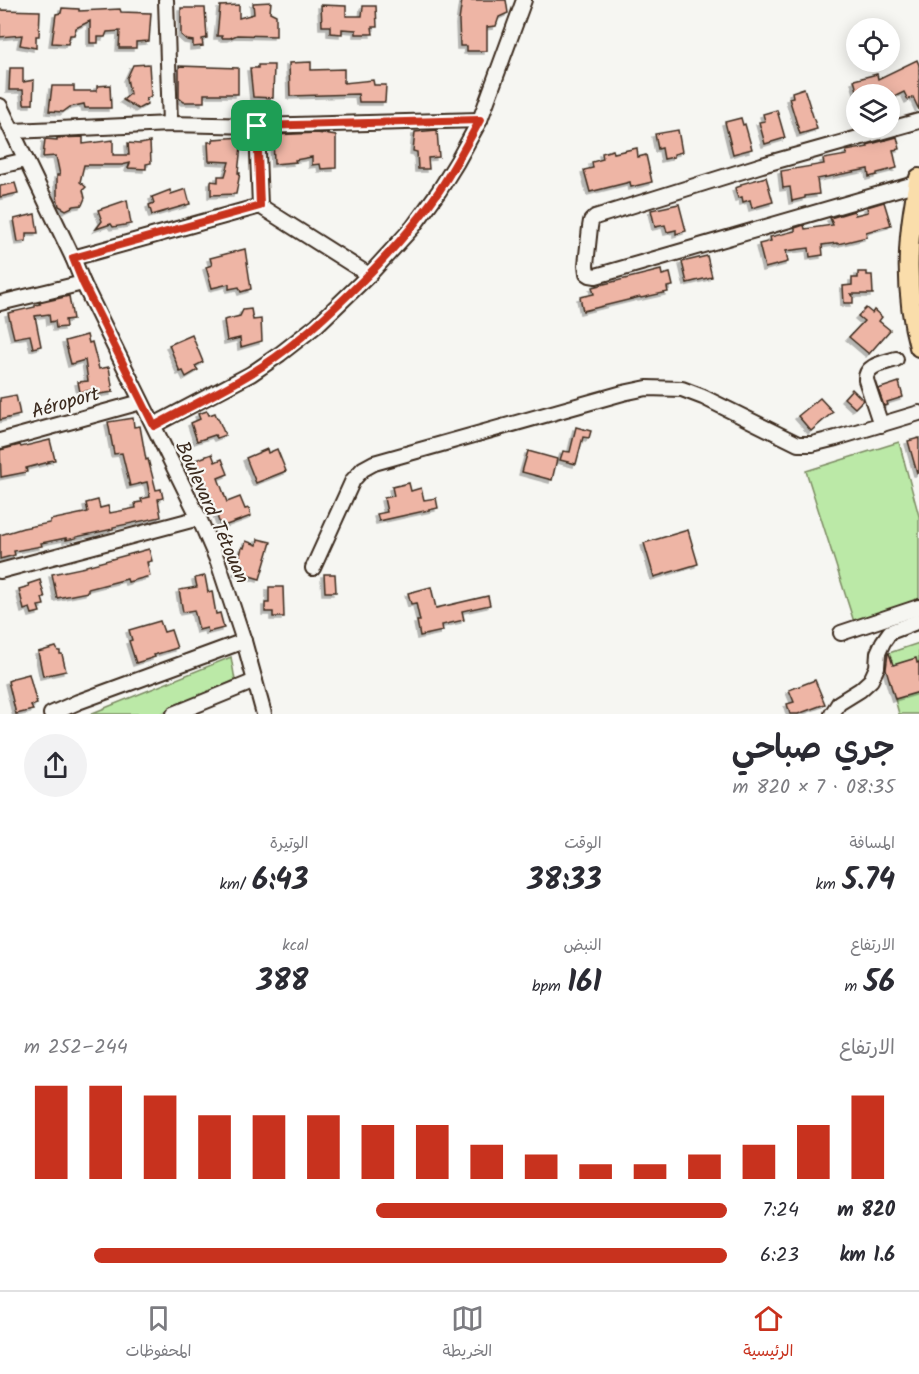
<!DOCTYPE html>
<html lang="ar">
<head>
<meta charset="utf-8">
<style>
  :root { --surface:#fff; --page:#f2f2f3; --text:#2b2b33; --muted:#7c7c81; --line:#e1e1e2; --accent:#c8321e }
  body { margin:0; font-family:Kalam,"Playpen Sans Arabic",sans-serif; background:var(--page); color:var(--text); direction:rtl; height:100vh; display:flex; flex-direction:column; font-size:22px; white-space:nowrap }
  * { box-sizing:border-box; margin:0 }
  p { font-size:20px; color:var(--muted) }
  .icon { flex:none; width:33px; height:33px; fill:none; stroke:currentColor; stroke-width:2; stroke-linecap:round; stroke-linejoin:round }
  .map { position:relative; height:714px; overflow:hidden; direction:ltr }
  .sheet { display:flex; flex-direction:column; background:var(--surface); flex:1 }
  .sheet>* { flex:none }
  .fabs { position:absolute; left:846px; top:18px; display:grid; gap:12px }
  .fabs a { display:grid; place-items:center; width:54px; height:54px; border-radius:50%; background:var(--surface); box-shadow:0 3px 15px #0003; font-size:30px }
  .pin { position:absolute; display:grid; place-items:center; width:51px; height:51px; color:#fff; margin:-26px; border-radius:12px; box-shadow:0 3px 9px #0006 }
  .round { display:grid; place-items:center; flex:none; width:63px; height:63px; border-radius:32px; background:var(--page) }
  .head { display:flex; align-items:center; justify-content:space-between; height:102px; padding:0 24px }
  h1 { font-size:33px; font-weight:600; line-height:45px }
  .figures { display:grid; grid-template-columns:repeat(3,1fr); gap:9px; height:102px; padding:6px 24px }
  .figures div { display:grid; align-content:center }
  .figures b { font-size:30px; font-weight:600 }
  .figures small { font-size:16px; font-weight:400 }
  .figures p { font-size:16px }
  .chart { height:168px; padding:12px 24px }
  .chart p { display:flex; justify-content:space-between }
  .chart svg { width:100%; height:108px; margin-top:6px; stroke:var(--accent); stroke-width:6 }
  ul { padding:0 24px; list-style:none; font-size:20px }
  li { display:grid; grid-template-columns:96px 72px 1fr; align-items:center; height:45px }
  li i { height:15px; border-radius:8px; background:var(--accent) }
  .menu { display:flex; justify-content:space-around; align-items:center; height:84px; border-top:2px solid var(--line); background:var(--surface); font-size:16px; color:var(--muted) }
  .menu a { display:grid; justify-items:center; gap:3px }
  .menu .current { color:var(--accent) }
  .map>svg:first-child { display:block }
  .green { fill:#bbe9a7; stroke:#7b8a62; stroke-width:1.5 }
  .building { fill:#eeb5a5; stroke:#3b2a1e; stroke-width:1.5; filter:url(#shadow) }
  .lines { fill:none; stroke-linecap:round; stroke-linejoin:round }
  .minor-casing { stroke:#3b2a1e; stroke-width:18 }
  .major-casing { stroke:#3b2a1e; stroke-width:22 }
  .minor { stroke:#f6f6f2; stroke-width:14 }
  .major { stroke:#faddab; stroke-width:18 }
  .route-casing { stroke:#fff; stroke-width:12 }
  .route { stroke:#c8321e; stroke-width:8 }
  .labels { text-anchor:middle; stroke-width:4.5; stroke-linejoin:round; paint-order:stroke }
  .street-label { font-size:20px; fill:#3b2a1e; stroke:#f6f6f2 }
</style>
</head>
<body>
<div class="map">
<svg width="919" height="714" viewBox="0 0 919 714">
  <defs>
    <filter id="shadow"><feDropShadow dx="-3" dy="3" stdDeviation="0" flood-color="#0004"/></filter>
  </defs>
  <rect width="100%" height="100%" fill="#f6f6f2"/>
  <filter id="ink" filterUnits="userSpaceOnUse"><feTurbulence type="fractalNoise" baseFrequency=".0167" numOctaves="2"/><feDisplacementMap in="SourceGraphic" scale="12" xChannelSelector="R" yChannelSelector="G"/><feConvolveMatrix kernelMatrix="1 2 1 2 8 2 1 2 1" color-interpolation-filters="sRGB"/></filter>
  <g filter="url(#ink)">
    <!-- green -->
    <g class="green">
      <path d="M899 442 919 516V599L854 622 806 471Z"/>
      <path d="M919 643V662L898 681 889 653Z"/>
      <path d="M231 657 235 680 160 714H90Z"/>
      <path d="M919 692V714H899L895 699Z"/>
    </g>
    <!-- building -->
    <g class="building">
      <path d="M462 0H506L508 13 499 17 496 26 487 27V51H467V46H460L459 21Z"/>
      <path d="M271 2 270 12 276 15V36L237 35 230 38H222V36H217L220 6 239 5V18L254 14 253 3Z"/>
      <path d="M321 5 346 6V16H362L363 6H376L377 27H372L373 34H356V30L342 29V34L330 33V26H322Z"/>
      <path d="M62 8 79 9V11L120 9 121 12 151 13 149 41 136 42V48H119L120 31 107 32 105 37H98V43H90V21L76 28 74 35H70L68 44 52 43 56 14 61 13Z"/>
      <path d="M181 8H205L207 38 202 39 203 46 193 47V41L187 40 181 35Z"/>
      <path d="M0 10 40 11 39 36H36V48L20 45 22 35 0 37Z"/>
      <path d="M917 60 919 65V110L913 97 908 100 904 92 894 97 891 92 882 94H858L854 80 877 74 878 79Z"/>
      <path d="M311 62V70L344 69V83L373 80 374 85H386L385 102H359L358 94 290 96 289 63Z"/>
      <path d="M149 64 151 96 146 99 147 104 138 109 123 100 130 94 127 78 133 65Z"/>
      <path d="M258 65H274L273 98 253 97 250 68H258Z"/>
      <path d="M179 66 238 68V94H204V102H184L179 98Z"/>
      <path d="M10 68H23V82L34 80 33 104H24L23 90H9Z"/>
      <path d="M110 85 111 108H85L84 104 70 107 63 112 49 111 52 86H74V91H97V86Z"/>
      <path d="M804 88 817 129 800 134 789 98 793 97 792 92Z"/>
      <path d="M777 110 785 138 765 144 759 122 765 121 763 114Z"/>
      <path d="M741 118 743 125 745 124 752 149 733 154 725 122Z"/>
      <path d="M437 130 439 157 428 158 429 169H418L417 152 413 151 415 132Z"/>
      <path d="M678 130 682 152 674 154V157L664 159 662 148 658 149 655 134Z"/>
      <path d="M317 133 336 136V168L321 169 320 164 312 165V157L295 160 296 162 274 164 273 135Z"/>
      <path d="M83 137V144L113 140V155H129L128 143 140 144 150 142 151 163 146 164V169L128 168 130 163 122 165H84L80 182 86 187 83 190 85 198 82 205 74 206 66 210 59 206 57 197V175H60L56 156 43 157 45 139 57 140V138Z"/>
      <path d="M242 137 238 173H240L236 194 211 195V181L218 182V176H225L229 162 209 161 208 142H213V139Z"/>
      <path d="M897 137 900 149 893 150 897 168 877 173V175L869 177 868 169 817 179 819 194 805 196V198L792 201 790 187 783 188 781 171 824 164 823 159 847 155 846 151 868 147 867 145Z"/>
      <path d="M637 148 638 157 646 155 652 182 631 187 630 182 590 192 584 170 593 168 592 162 603 159 602 153 613 150 614 153Z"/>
      <path d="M766 177 773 202 752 208 750 200 743 202 742 197 738 198 735 188 741 186V184Z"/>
      <path d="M15 183 18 193 0 197V186Z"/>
      <path d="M186 189 190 204 152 215 149 205 154 203 152 197 170 190 171 194Z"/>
      <path d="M127 200 131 224 113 227 111 224 96 229 102 221 98 210Z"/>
      <path d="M884 202 891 225 866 232 867 237 838 244 837 243 822 245 823 255 810 257 809 248 786 251 788 262 765 268 759 244 771 241 770 237 795 231V228L804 225 805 229 833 225 830 218 854 211 855 215 868 212 867 207Z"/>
      <path d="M679 204 686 231 676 234V230L667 232 665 225 655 227 651 210Z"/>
      <path d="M35 214 38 233H26V241L18 242 14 219Z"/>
      <path d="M245 249 251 289 241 292 239 287 229 289V284L212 288 206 267 212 265 210 258Z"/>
      <path d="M707 256 712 277 687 283 682 262Z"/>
      <path d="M661 270 662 275 670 273 673 286 667 287 668 292 641 298 640 297 583 311 580 297 594 294 592 287Z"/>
      <path d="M858 272H867V275H872L873 294H851L853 296V303H844L843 286 852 285V278H858Z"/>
      <path d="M69 296 73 319 65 320 66 327 56 328 55 321 50 322 49 314 35 316 41 346 33 348 30 335 14 338 8 313 35 307V305L40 304 39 303Z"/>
      <path d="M866 308 872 313 874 310 882 317 879 321 890 330 869 354 849 337 864 321 858 316Z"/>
      <path d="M251 309 253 320 261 319 262 341 241 347 240 338 227 341 224 320 240 316 243 310Z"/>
      <path d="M87 335 89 343 92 342 99 369 109 367 113 392 93 395 92 390 80 392 78 382 88 381 85 360 71 364 65 341Z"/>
      <path d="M192 335 203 362 195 366 198 370 186 377 183 371 180 372 169 345Z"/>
      <path d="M899 382 903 397 887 402 888 405 884 406 878 389Z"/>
      <path d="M852 389 863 400 855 408 844 398Z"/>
      <path d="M16 395 20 415 0 420V398Z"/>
      <path d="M820 398 833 412 811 431 798 416Z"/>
      <path d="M207 411 209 415 215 413 217 418H218L225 435 217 438 215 435 197 441 191 423 200 419 198 414Z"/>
      <path d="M133 418 134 427 140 426 146 460 148 459 156 490 161 489 163 498 158 499 161 517 113 527V529L76 537V538L66 540V538L41 543 42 546 14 551 15 555 0 559V535L23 528 50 523V520L84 513 88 512 86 503 98 500 100 508 108 506 110 513 136 508 135 503 142 502 141 499 150 497 147 482 130 486 122 453 114 454 108 422Z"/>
      <path d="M576 427 591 431 589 438 583 437 576 464 560 460 563 451 570 452Z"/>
      <path d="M919 438V473H917L908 441Z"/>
      <path d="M50 440 55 460 48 461 49 462 26 468 27 472 1 477 0 450 20 445 21 447Z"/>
      <path d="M267 449 268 453 277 449 286 471 256 483 246 458Z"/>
      <path d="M528 451 557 459 552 480 522 472Z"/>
      <path d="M212 454 215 462 222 459 228 474 218 478 227 502 240 497 245 509 249 508 251 516 221 527 205 483 202 485 193 461Z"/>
      <path d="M409 483 411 491 421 488 424 500 436 498 438 508 379 521 377 514 387 512 384 498 394 496 392 487Z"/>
      <path d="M688 530 698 564 654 577 644 543Z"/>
      <path d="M258 539 271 542 260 579 236 572 242 547 244 548 246 541 257 545Z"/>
      <path d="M149 549 152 561 147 562 150 576 128 582 127 579 88 589V592L57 598 52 574 86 567V566Z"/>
      <path d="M324 574H335L336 592H325Z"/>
      <path d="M205 576 208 592 212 591 216 614 220 613 224 628 208 632 207 628 199 630 194 610 183 612 179 590 197 587 195 578Z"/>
      <path d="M40 580 45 598H42L44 605 38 606 40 612 32 614 30 608 24 610 19 589 29 586 28 584Z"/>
      <path d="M269 587H283L284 617H273V612H265V603H269Z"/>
      <path d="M431 587 436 608 488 596 490 605 462 611 464 620 442 625 443 631 420 636 417 621H420L416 603 411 604 408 593Z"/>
      <path d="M160 621 164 632 171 630 177 648 154 655 155 657 136 663 129 641 132 640 129 630Z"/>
      <path d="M56 647 58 651H60V654H62L66 671 43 676 38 652Z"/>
      <path d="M888 653H889L893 665 916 658 917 663 919 662V692L895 699 886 669Z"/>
      <path d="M29 674 37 704 31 706 33 710 16 714 8 681 13 679V678Z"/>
      <path d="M815 680 825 704 798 714H790L787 704 794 702 789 690Z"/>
    </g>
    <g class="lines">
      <!-- minor casing -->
      <g class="minor-casing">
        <g id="minor">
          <path d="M166 0 170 124"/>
          <path d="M0 106 73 258 83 283 199 518 218 562 244 641 264 714"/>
          <path d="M257 126 260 206"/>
          <path d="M13 131 170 124 257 126 480 120"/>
          <path d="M0 166 26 160"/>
          <path d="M918 183 596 276 590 275 587 273 586 265 590 227 591 221 595 217 762 165 919 121"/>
          <path d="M73 258 260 206 369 275"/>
          <path d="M0 303 83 283"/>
          <path d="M154 425 251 374 280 354 317 325 369 275 413 227 439 191 457 162 480 120 524 0"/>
          <path d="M881 425 866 380C865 365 884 363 896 359"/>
          <path d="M0 441 141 402"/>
          <path d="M313 568 353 480 363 469 374 463 623 393 647 388 682 389 703 397 798 444H812L836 438 919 413"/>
          <path d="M0 571 199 518"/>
          <path d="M841 633 919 607"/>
          <path d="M51 714 78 702 244 641"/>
          <path d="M174 714 255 681"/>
          <path d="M832 714 839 703 860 690 871 680 877 667 878 653 883 642 890 632 919 621"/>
        </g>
      </g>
      <!-- major casing -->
      <g class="major-casing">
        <path id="major" d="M919 178C916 189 915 200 913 211 906 257 907 302 919 347"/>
      </g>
      <!-- minor -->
      <use href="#minor" class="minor"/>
      <!-- major -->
      <use href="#major" class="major"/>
    </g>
  </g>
  <g class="lines" filter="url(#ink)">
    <!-- route casing -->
    <g class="route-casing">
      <path id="route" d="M480 120C467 144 454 168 439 191 413 229 382 262 349 294 319 323 287 352 250 374 219 393 186 408 154 426L83 283 73 258 260 206 257 126Z"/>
    </g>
    <!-- route -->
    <use href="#route" class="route"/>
  </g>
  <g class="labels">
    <!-- street labels -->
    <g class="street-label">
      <text transform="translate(65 402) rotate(-16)" y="7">Aéroport</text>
      <text transform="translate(213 512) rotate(66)" y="7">Boulevard Tétouan</text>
    </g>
  </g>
</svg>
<div class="fabs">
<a><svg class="icon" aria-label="locate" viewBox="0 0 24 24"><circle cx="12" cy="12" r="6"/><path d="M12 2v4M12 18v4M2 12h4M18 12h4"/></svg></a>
<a><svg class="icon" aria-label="layers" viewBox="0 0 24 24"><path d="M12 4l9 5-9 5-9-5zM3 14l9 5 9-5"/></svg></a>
</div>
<div class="pin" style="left:257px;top:126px;background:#1e9e55"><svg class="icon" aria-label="arrive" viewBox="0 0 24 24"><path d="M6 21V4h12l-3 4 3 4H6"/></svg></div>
</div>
<section class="sheet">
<div class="head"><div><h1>جري صباحي</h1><p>08:35 · 7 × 820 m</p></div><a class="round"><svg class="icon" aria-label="share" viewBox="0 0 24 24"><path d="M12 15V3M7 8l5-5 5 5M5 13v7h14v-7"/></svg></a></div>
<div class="figures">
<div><p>المسافة</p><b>5.74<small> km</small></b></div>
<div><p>الوقت</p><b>38:33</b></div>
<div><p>الوتيرة</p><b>6:43<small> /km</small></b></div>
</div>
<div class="figures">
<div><p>الارتفاع</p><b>56<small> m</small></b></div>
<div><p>النبض</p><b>161<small> bpm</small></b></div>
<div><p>kcal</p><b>388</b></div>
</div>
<div class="chart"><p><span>الارتفاع</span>244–252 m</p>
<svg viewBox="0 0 160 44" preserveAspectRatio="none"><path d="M5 44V6M15 44V6M25 44V10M35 44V18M45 44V18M55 44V18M65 44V22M75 44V22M85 44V30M95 44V34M105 44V38M115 44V38M125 44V34M135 44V30M145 44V22M155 44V10"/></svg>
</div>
<ul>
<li><b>820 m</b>7:24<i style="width:50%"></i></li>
<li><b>1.6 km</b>6:23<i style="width:90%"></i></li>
</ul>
</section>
<nav class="menu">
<a class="current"><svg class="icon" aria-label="home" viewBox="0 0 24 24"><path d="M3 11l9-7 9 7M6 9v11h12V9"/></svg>الرئيسية</a>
<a><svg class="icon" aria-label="map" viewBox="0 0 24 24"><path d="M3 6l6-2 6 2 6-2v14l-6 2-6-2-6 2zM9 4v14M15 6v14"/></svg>الخريطة</a>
<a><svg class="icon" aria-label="saved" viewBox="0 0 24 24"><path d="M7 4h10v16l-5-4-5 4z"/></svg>المحفوظات</a>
</nav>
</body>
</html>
